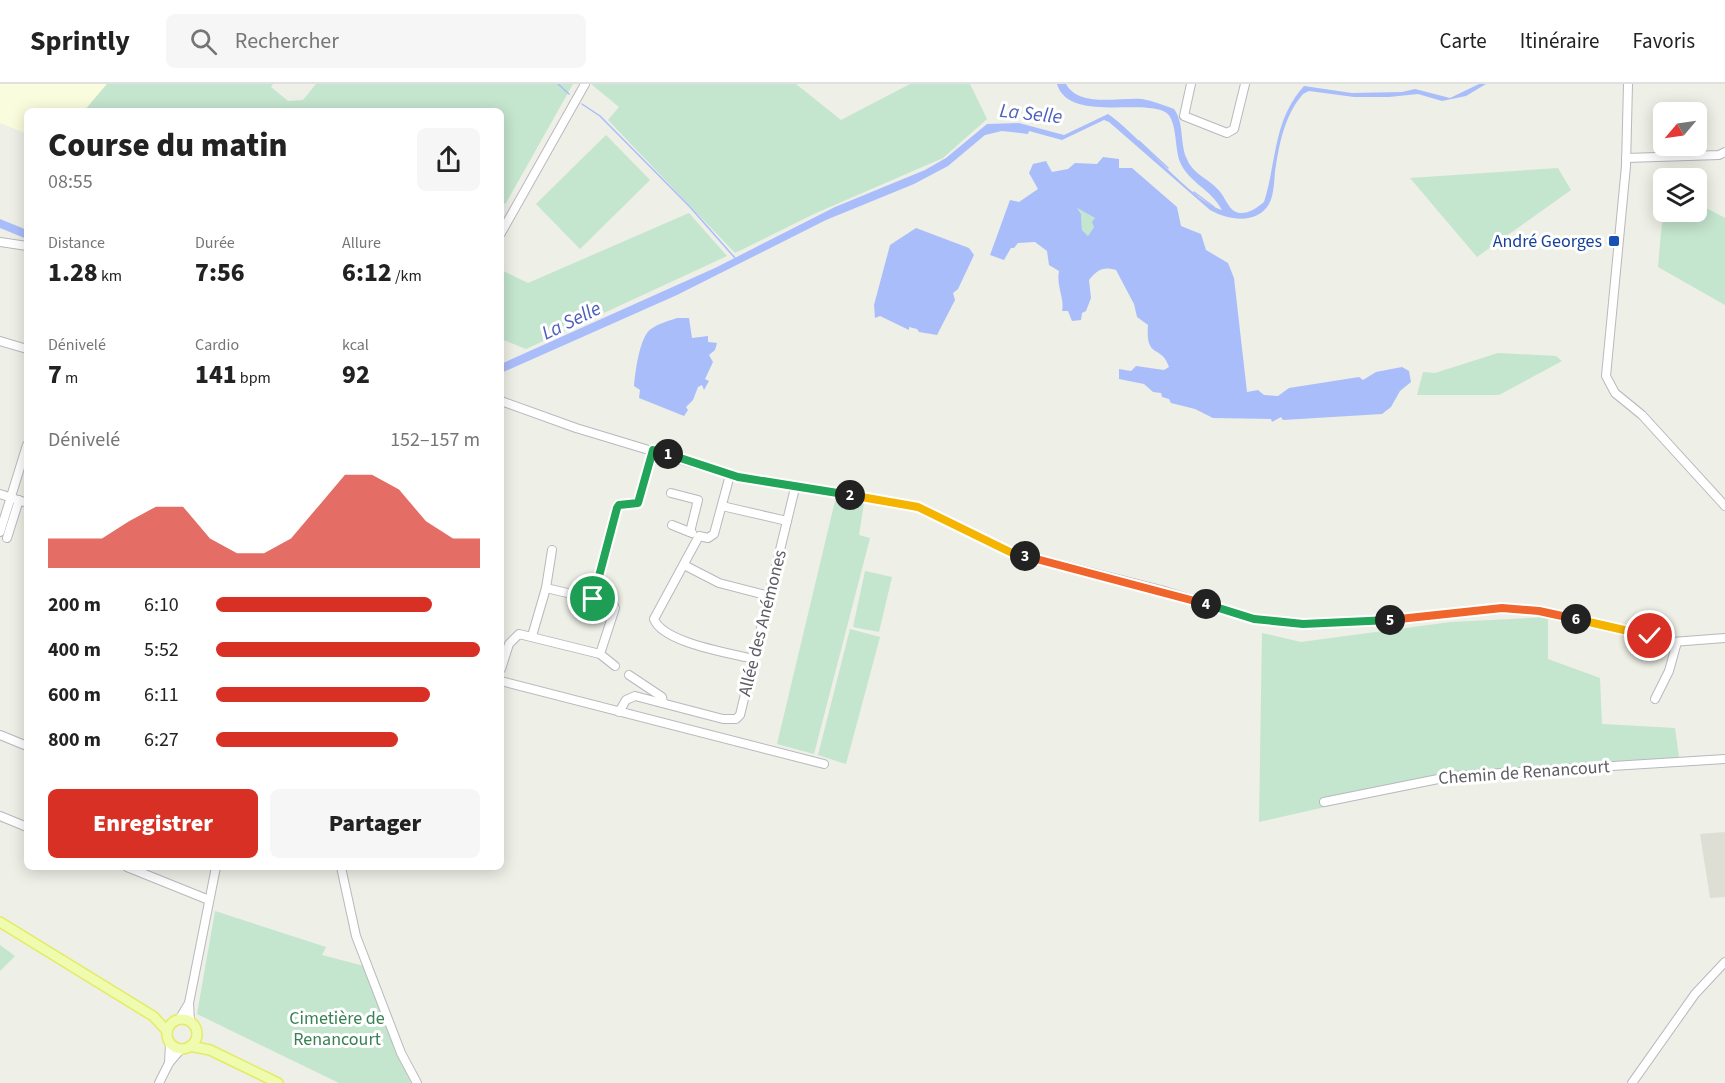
<!DOCTYPE html>
<html lang="fr">
<head>
<meta charset="utf-8">
<style>
  :root { --surface:#fff; --page:#f6f6f6; --text:#222; --muted:#767676; --line:#e0e0e0; --accent:#d93025 }
  body { margin:0; font-family:"Source Sans 3",sans-serif; background:var(--page); color:var(--text); height:100vh; display:flex; flex-direction:column; font-size:22px; white-space:nowrap }
  * { box-sizing:border-box; margin:0 }
  p { font-size:20px; color:var(--muted) }
  .icon { flex:none; width:33px; height:33px; fill:none; stroke:currentColor; stroke-width:2; stroke-linecap:round; stroke-linejoin:round }
  .map { position:relative; flex:1; overflow:hidden }
  .panel { position:absolute; left:24px; top:24px; width:480px; height:762px; display:flex; flex-direction:column; background:var(--surface); border-radius:9px; box-shadow:0 3px 15px #0003 }
  .panel>* { flex:none }
  .needle { width:39px; rotate:241deg }
  .controls { position:absolute; left:1653px; top:18px; display:grid; gap:12px }
  .controls a { display:grid; place-items:center; width:54px; height:54px; border-radius:9px; background:var(--surface); box-shadow:0 3px 15px #0003; font-size:30px }
  .pin { position:absolute; display:grid; place-items:center; width:51px; height:51px; color:#fff; margin:-26px; border:3px solid #fff; border-radius:50%; box-shadow:0 2px 6px #0007 }
  .km { position:absolute; width:30px; height:30px; margin:-15px; border-radius:50%; background:#222; color:#fff; font-size:16px; line-height:30px; text-align:center }
  .round { display:grid; place-items:center; flex:none; width:63px; height:63px; border-radius:9px; background:var(--page) }
  .overview { display:flex; align-items:center; justify-content:space-between; height:102px; padding:0 24px }
  h1 { font-size:33px; font-weight:800; line-height:45px }
  .figures { display:grid; grid-template-columns:repeat(3,1fr); gap:9px; height:102px; padding:6px 24px }
  .figures div { display:grid; align-content:center }
  .figures b { font-size:26px; font-weight:800 }
  .figures small { font-size:16px; font-weight:400 }
  .figures p { font-size:16px }
  .chart { height:168px; padding:12px 24px }
  .chart p { display:flex; justify-content:space-between }
  .chart svg { width:100%; height:108px; margin-top:6px; fill:var(--accent); opacity:.7 }
  .action { display:flex; gap:12px; margin-top:auto; padding:12px 24px }
  .action a { flex:1; height:69px; border-radius:9px; background:var(--accent); color:#fff; font-size:24px; font-weight:800; line-height:69px; text-align:center }
  .action a+a { background:var(--page); color:var(--text) }
  ul { padding:0 24px; list-style:none; font-size:20px }
  li { display:grid; grid-template-columns:96px 72px 1fr; align-items:center; height:45px }
  li i { height:15px; border-radius:8px; background:var(--accent) }
  header { display:flex; align-items:center; gap:36px; box-sizing:border-box; height:84px; padding:0 30px; background:var(--surface); border-bottom:2px solid var(--line) }
  header strong { font-size:28px }
  nav { display:flex; gap:33px; margin-inline-start:auto; font-size:21px }
  .search { width:420px; height:54px; background:var(--page); display:flex; align-items:center; gap:15px; box-sizing:border-box; padding:0 21px; border-radius:9px; color:var(--muted); font-size:22px }
  .map>svg:first-child { display:block }
  .commercial { fill:#f9fcdd }
  .education { fill:#dedfd4 }
  .green { fill:#c4e5ce }
  .water { fill:#aabdfb; fill-rule:evenodd }
  .lines { fill:none; stroke-linecap:round; stroke-linejoin:round }
  .stream { stroke:#aabdfb; stroke-width:1.5 }
  .minor-casing { stroke:#b8b8bf; stroke-width:10 }
  .major-casing { stroke:#e5eb63; stroke-width:12 }
  .minor { stroke:#fff; stroke-width:8 }
  .major { stroke:#effbaf; stroke-width:9 }
  .split-1-casing { stroke:#fff; stroke-width:12 }
  .split-2-casing { stroke:#fff; stroke-width:12 }
  .split-3-casing { stroke:#fff; stroke-width:12 }
  .split-4-casing { stroke:#fff; stroke-width:12 }
  .split-5-casing { stroke:#fff; stroke-width:12 }
  .split-6-casing { stroke:#fff; stroke-width:12 }
  .split-7-casing { stroke:#fff; stroke-width:12 }
  .split-1 { stroke:#22a559; stroke-width:8 }
  .split-2 { stroke:#22a559; stroke-width:8 }
  .split-3 { stroke:#f5b400; stroke-width:8 }
  .split-4 { stroke:#f0652b; stroke-width:8 }
  .split-5 { stroke:#22a559; stroke-width:8 }
  .split-6 { stroke:#f0652b; stroke-width:8 }
  .split-7 { stroke:#f5b400; stroke-width:8 }
  .transit-dot { fill:#1a4fb4; stroke:#fff; stroke-width:2 }
  .labels { text-anchor:middle; stroke-width:6; stroke-linejoin:round; paint-order:stroke }
  .transit-label { font-size:18px; fill:#164399; stroke:#fff; text-anchor:end }
  .street-label { font-size:18px; fill:#5d5e65; stroke:#fff }
  .park-label { font-size:18px; fill:#398154; stroke:#fff }
  .water-label { font-size:20px; font-style:italic; fill:#4d5fbe; stroke:#fff }
</style>
</head>
<body>
<header>
<strong>Sprintly</strong>
<div class="search"><svg class="icon" aria-label="search" viewBox="0 0 24 24"><circle cx="10" cy="10" r="6"/><path d="M15 15l6 6"/></svg>Rechercher</div>
<nav><a>Carte</a><a>Itinéraire</a><a>Favoris</a></nav>
</header>
<div class="map">
<svg width="1725" height="999" viewBox="0 0 1725 999">
  <rect width="100%" height="100%" fill="#eeefe6"/>
  <!-- commercial -->
  <path class="commercial" d="M0 0H107L84 27H27V50L0 39Z"/>
  <!-- education -->
  <path class="education" d="M1725 748V813L1710 814 1700 750Z"/>
  <!-- green -->
  <g class="green">
    <path d="M107 0H273L271 3 288 17 303 16 316 0H573L506 119 501 121V27H84Z"/>
    <path d="M591 0H796L841 36 910 0H970L987 35 943 74 816 129 735 169 608 36 619 23Z"/>
    <path d="M606 51 650 96 580 165 536 120Z"/>
    <path d="M1558 84 1571 106 1477 173 1410 94Z"/>
    <path d="M1697 119 1725 134V221L1658 183 1663 126 1696 128Z"/>
    <path d="M1077 124 1095 134 1094 143 1088 152 1082 146 1081 130Z"/>
    <path d="M689 129 727 172 526 265 501 255V186L528 199Z"/>
    <path d="M1498 269 1556 272 1562 277 1499 311H1417L1423 288 1435 289Z"/>
    <path d="M835 417 864 419 859 451 870 454 814 670 777 660Z"/>
    <path d="M865 487 892 493 879 548 853 543Z"/>
    <path d="M1548 533V575L1600 594 1602 640 1675 644 1680 680 1440 697 1259 738 1262 549 1301 558 1451 538Z"/>
    <path d="M850 545 880 553 846 680 818 671Z"/>
    <path d="M215 827 326 863 322 871 364 882 398 973 411 999H339L197 930Z"/>
    <path d="M0 861 15 872 0 887Z"/>
  </g>
  <!-- water -->
  <g class="water">
    <path d="M1057 0H1066C1079 24 1120 13 1142 15 1153 17 1163 21 1174 25 1184 38 1180 58 1186 73 1193 92 1210 94 1221 109 1226 115 1229 127 1239 129 1248 130 1257 124 1264 118 1277 77 1273 36 1304 2L1352 9 1402 8 1415 5 1450 14 1479 0H1486L1466 12 1442 17 1418 10 1389 13H1354L1309 7 1303 10C1284 32 1279 61 1275 88 1274 98 1274 111 1269 120 1257 141 1228 136 1210 126L1109 38 1104 36 1062 56 1029 47 1028 50 1002 47 985 51 948 82 914 100 826 136 677 211 501 289V280L715 184 835 123 925 86 946 74 987 40 1019 39 1064 51 1108 30C1139 51 1192 118 1222 126 1210 104 1189 99 1180 78 1174 64 1178 32 1163 27 1135 16 1068 37 1057 0Z"/>
    <path d="M1103 73 1119 75V84H1132L1177 123 1181 142 1201 150 1206 166 1228 179 1234 194 1247 308 1258 306 1264 311 1278 312 1289 304 1359 293 1363 296 1376 288 1402 283 1409 287 1411 298 1400 307 1391 323 1382 330 1283 336 1281 333 1272 338 1271 335 1213 334 1195 325 1171 319 1169 315 1162 313 1161 309 1153 308 1144 300 1119 295V285L1131 287 1136 282 1164 286 1169 283C1162 260 1145 276 1148 241L1137 233 1134 220 1116 186C1103 182 1097 186 1089 196L1091 214 1086 227 1082 229 1081 236 1072 237 1068 227H1062C1065 215 1056 202 1059 187L1049 181 1047 167 1035 158 1018 159 1014 164H1011L1004 176 990 171 1010 116 1019 118 1038 105 1029 89 1033 80 1046 77 1052 88 1068 85 1075 79 1097 80ZM1077 124 1095 134 1092 138 1094 143 1088 152 1082 146 1081 130Z"/>
    <path d="M0 135 27 146V155L0 144Z"/>
    <path d="M916 144 969 164 974 171 958 205 953 209 955 216 937 251 919 248 917 245 909 243V246L880 232 875 234 874 221 890 161Z"/>
    <path d="M677 234H689L692 254 708 252V258L717 259 715 266 709 271 713 278 705 295 709 297 704 306 702 301 698 303 693 316 686 323 688 326 684 332 639 314 640 306 634 302C635 291 639 253 651 245 658 240 668 237 677 234Z"/>
  </g>
  <g class="lines">
    <!-- stream -->
    <g class="stream">
      <path d="M558 0 569 10"/>
      <path d="M582 20 600 32 690 123 735 174"/>
      <path d="M1139 57 1168 84"/>
      <path d="M1194 108 1214 123"/>
    </g>
    <!-- minor casing -->
    <g class="minor-casing">
      <g id="minor">
        <path d="M1191 0 1184 32 1227 49 1234 45 1245 0"/>
        <path d="M1628 0 1626 82 1606 292 1615 309 1642 331 1725 422"/>
        <path d="M1626 74 1719 71 1725 68"/>
        <path d="M501 149 585 0"/>
        <path d="M0 158 27 162"/>
        <path d="M0 257 27 265"/>
        <path d="M501 317 576 344 738 393 918 423 1010 468 1161 506 1254 535 1303 540 1394 536 1502 524 1540 527 1672 558 1725 554"/>
        <path d="M730 391 714 450 708 454 699 452 654 535C663 559 730 569 753 575"/>
        <path d="M671 409 698 416 690 448"/>
        <path d="M0 410 27 419"/>
        <path d="M722 422 787 437"/>
        <path d="M672 441 692 449"/>
        <path d="M0 448 27 361"/>
        <path d="M7 454 19 416"/>
        <path d="M684 481 719 499 769 512"/>
        <path d="M546 504 552 466"/>
        <path d="M532 552 546 504 593 515 617 425 619 421 638 419 653 366"/>
        <path d="M600 570 615 582"/>
        <path d="M501 585 509 560 519 550 600 570 615 524 613 520 593 515"/>
        <path d="M629 591 662 613 663 619"/>
        <path d="M501 597 824 680"/>
        <path d="M1655 615 1669 587 1677 558"/>
        <path d="M619 628 626 616 635 612 723 635H736L740 631 795 404"/>
        <path d="M0 651 27 662"/>
        <path d="M1324 718 1453 692 1725 675"/>
        <path d="M0 732 27 743"/>
        <path d="M127 783 209 816"/>
        <path d="M341 783 356 852 401 969 417 999"/>
        <path d="M189 919 190 937"/>
        <path d="M180 934 189 919 216 783"/>
        <path d="M169 979 170 960"/>
        <path d="M159 999 169 979 181 965"/>
        <path d="M1632 999 1695 910 1725 878"/>
      </g>
    </g>
    <!-- major casing -->
    <g class="major-casing">
      <g id="major">
        <path d="M0 838 153 932 167 947"/>
        <circle cx="182" cy="950" r="15"/>
        <path d="M190 962 210 966 278 999"/>
      </g>
    </g>
    <!-- minor -->
    <use href="#minor" class="minor"/>
    <!-- major -->
    <use href="#major" class="major"/>
  </g>
  <g class="lines">
    <!-- split-1 casing -->
    <g class="split-1-casing">
      <path id="split-1" d="M593 515 617 424 619 421 638 419 653 366 668 370"/>
    </g>
    <!-- split-2 casing -->
    <g class="split-2-casing">
      <path id="split-2" d="M668 370 738 393 850 411"/>
    </g>
    <!-- split-3 casing -->
    <g class="split-3-casing">
      <path id="split-3" d="M850 411 918 423 1010 468 1025 472"/>
    </g>
    <!-- split-4 casing -->
    <g class="split-4-casing">
      <path id="split-4" d="M1025 472 1206 520"/>
    </g>
    <!-- split-5 casing -->
    <g class="split-5-casing">
      <path id="split-5" d="M1206 520 1254 535 1303 540 1390 536"/>
    </g>
    <!-- split-6 casing -->
    <g class="split-6-casing">
      <path id="split-6" d="M1390 536 1502 524 1539 527 1576 535"/>
    </g>
    <!-- split-7 casing -->
    <g class="split-7-casing">
      <path id="split-7" d="M1576 535 1650 552"/>
    </g>
    <!-- split-1 -->
    <use href="#split-1" class="split-1"/>
    <!-- split-2 -->
    <use href="#split-2" class="split-2"/>
    <!-- split-3 -->
    <use href="#split-3" class="split-3"/>
    <!-- split-4 -->
    <use href="#split-4" class="split-4"/>
    <!-- split-5 -->
    <use href="#split-5" class="split-5"/>
    <!-- split-6 -->
    <use href="#split-6" class="split-6"/>
    <!-- split-7 -->
    <use href="#split-7" class="split-7"/>
  </g>
  <!-- markers -->
  <rect class="transit-dot" x="1608" y="151" width="12" height="12" rx="3"/>
  <g class="labels">
    <!-- transit labels -->
    <g class="transit-label">
      <text x="1602" y="163">André Georges</text>
    </g>
    <!-- street labels -->
    <g class="street-label">
      <text transform="translate(762 539) rotate(-76)" y="6">Allée des Anémones</text>
      <text transform="translate(1524 688) rotate(-4)" y="6">Chemin de Renancourt</text>
    </g>
    <!-- park labels -->
    <g class="park-label">
      <text x="337" y="940">Cimetière de<tspan x="337" dy="21">Renancourt</tspan></text>
    </g>
    <!-- water labels -->
    <g class="water-label">
      <text transform="translate(1031 29) rotate(6)" y="7">La Selle</text>
      <text transform="translate(571 236) rotate(-26)" y="7">La Selle</text>
    </g>
  </g>
</svg>
<div class="controls">
<a><svg class="needle" viewBox="-14 -14 28 28"><path d="M0-13l5 13h-10z" fill="#e53935"/><path d="M0 13l5-13h-10z" fill="#767676"/></svg></a>
<a><svg class="icon" aria-label="layers" viewBox="0 0 24 24"><path d="M12 4l9 5-9 5-9-5zM3 14l9 5 9-5"/></svg></a>
</div>
<div class="pin" style="left:593px;top:515px;background:#1e9e55"><svg class="icon" aria-label="arrive" viewBox="0 0 24 24"><path d="M6 21V4h12l-3 4 3 4H6"/></svg></div>
<div class="pin" style="left:1650px;top:552px;background:#d93025"><svg class="icon" aria-label="check" viewBox="0 0 24 24"><path d="M5 12l5 5 9-10"/></svg></div>
<b class="km" style="left:668px;top:370px">1</b>
<b class="km" style="left:850px;top:411px">2</b>
<b class="km" style="left:1025px;top:472px">3</b>
<b class="km" style="left:1206px;top:520px">4</b>
<b class="km" style="left:1390px;top:536px">5</b>
<b class="km" style="left:1576px;top:535px">6</b>
<section class="panel">
<div class="overview"><div><h1>Course du matin</h1><p>08:55</p></div><a class="round"><svg class="icon" aria-label="share" viewBox="0 0 24 24"><path d="M12 15V3M7 8l5-5 5 5M5 13v7h14v-7"/></svg></a></div>
<div class="figures">
<div><p>Distance</p><b>1.28<small> km</small></b></div>
<div><p>Durée</p><b>7:56</b></div>
<div><p>Allure</p><b>6:12<small> /km</small></b></div>
</div>
<div class="figures">
<div><p>Dénivelé</p><b>7<small> m</small></b></div>
<div><p>Cardio</p><b>141<small> bpm</small></b></div>
<div><p>kcal</p><b>92</b></div>
</div>
<div class="chart"><p><span>Dénivelé</span>152–157 m</p>
<svg viewBox="0 0 160 44" preserveAspectRatio="none"><path d="M0 44V32L10 32L20 32L30 25L40 19L50 19L60 32L70 38L80 38L90 32L100 19L110 6L120 6L130 12L140 25L150 32L160 32V44z"/></svg>
</div>
<ul>
<li><b>200 m</b>6:10<i style="width:82%"></i></li>
<li><b>400 m</b>5:52<i style="width:100%"></i></li>
<li><b>600 m</b>6:11<i style="width:81%"></i></li>
<li><b>800 m</b>6:27<i style="width:69%"></i></li>
</ul>
<div class="action"><a>Enregistrer</a><a>Partager</a></div>
</section>
</div>
</body>
</html>
